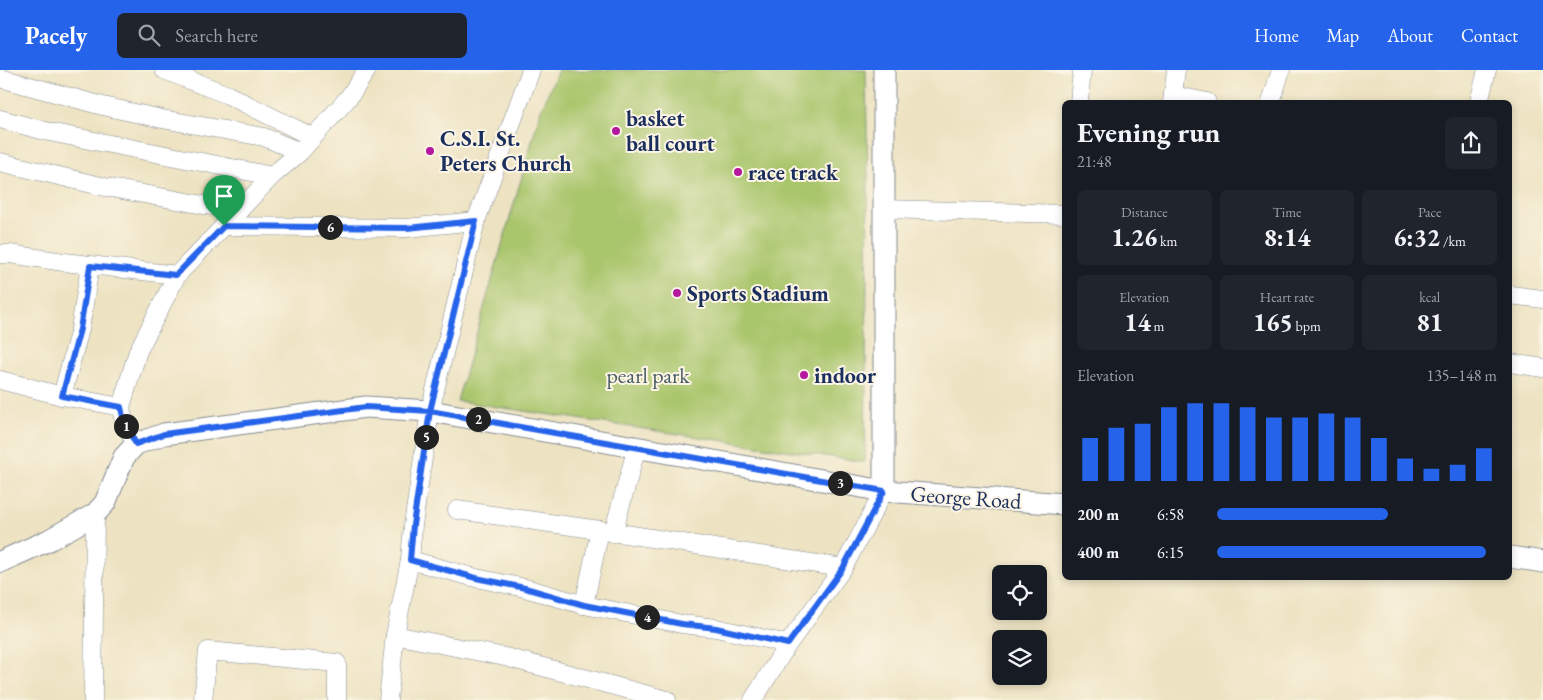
<!DOCTYPE html>
<html lang="en">
<head>
<meta charset="utf-8">
<style>
  :root { --surface:#171b24; --page:#20242c; --text:#f1f3f6; --muted:#9ea1a6; --accent:#2563eb }
  body { margin:0; font-family:"EB Garamond",serif; background:var(--page); color:var(--text); height:100vh; display:flex; flex-direction:column; font-size:19px; white-space:nowrap }
  * { box-sizing:border-box; margin:0 }
  p { font-size:16px; color:var(--muted) }
  .icon { flex:none; width:28px; height:28px; fill:none; stroke:currentColor; stroke-width:2; stroke-linecap:round; stroke-linejoin:round }
  .map { position:relative; flex:1; overflow:hidden }
  .drawer { position:absolute; left:1062px; top:30px; width:450px; height:480px; display:flex; flex-direction:column; background:var(--surface); border-radius:8px; box-shadow:0 2px 8px #0003 }
  .drawer>* { flex:none }
  .tools { position:absolute; left:992px; top:495px; display:grid; gap:10px }
  .tools a { display:grid; place-items:center; width:55px; height:55px; border-radius:8px; background:var(--surface); box-shadow:0 2px 8px #0003; font-size:25px }
  .pin { position:absolute; display:grid; place-items:center; width:42px; height:42px; color:#fff; margin:-51px -21px; border-radius:50% 50% 50% 0; rotate:-45deg; box-shadow:0 0 5px #0007 }
  .pin .icon { rotate:45deg }
  .km { position:absolute; width:25px; height:25px; margin:-12px; border-radius:50%; background:#222; color:#fff; font-size:14px; line-height:25px; text-align:center }
  .round { display:grid; place-items:center; flex:none; width:52px; height:52px; border-radius:8px; background:var(--page) }
  .head { display:flex; align-items:center; justify-content:space-between; height:85px; padding:0 15px }
  h1 { font-size:28px; font-weight:700; line-height:38px }
  .stats { display:grid; grid-template-columns:repeat(3,1fr); gap:8px; height:85px; padding:5px 15px }
  .stats div { display:grid; align-content:center; border-radius:8px; background:var(--page); text-align:center }
  .stats b { font-size:25px; font-weight:700 }
  .stats small { font-size:14px; font-weight:400 }
  .stats p { font-size:14px }
  .chart { height:140px; padding:10px 15px }
  .chart p { display:flex; justify-content:space-between }
  .chart svg { width:100%; height:90px; margin-top:5px; stroke:var(--accent); stroke-width:6 }
  ul { padding:0 15px; list-style:none; font-size:16px }
  li { display:grid; grid-template-columns:80px 60px 1fr; align-items:center; height:38px }
  li i { height:12px; border-radius:6px; background:var(--accent) }
  header { display:flex; align-items:center; gap:30px; box-sizing:border-box; height:70px; padding:0 25px; background:var(--accent); color:#fff }
  header strong { font-size:24px }
  nav { display:flex; gap:28px; margin-inline-start:auto; font-size:18px }
  .search { width:350px; height:45px; background:var(--page); display:flex; align-items:center; gap:12px; box-sizing:border-box; padding:0 18px; border-radius:8px; color:var(--muted); font-size:19px }
  .map>svg:first-child { display:block }
  .green { fill:#aac66d; stroke:#627a66 }
  .lines { fill:none; stroke-linecap:round; stroke-linejoin:round }
  .minor-casing { stroke:#848990; stroke-width:19 }
  .major-casing { stroke:#848990; stroke-width:23 }
  .minor { stroke:#fff; stroke-width:18 }
  .major { stroke:#fff; stroke-width:21 }
  .route-casing { stroke:#fff; stroke-width:10 }
  .route { stroke:#2563eb; stroke-width:6 }
  .poi-dot { fill:#b5179e; stroke:#fcf5e5; stroke-width:2 }
  .labels { text-anchor:middle; stroke-width:4; stroke-linejoin:round; paint-order:stroke }
  .poi-label { font-size:22px; font-weight:bold; fill:#1b2f5e; stroke:#fcf5e5; text-anchor:start }
  .park-label { font-size:22px; fill:#465c62; stroke:#fcf5e5 }
  .street-label { font-size:22px; fill:#1b2f5e; stroke:#fcf5e5 }
</style>
</head>
<body>
<header>
<strong>Pacely</strong>
<div class="search"><svg class="icon" aria-label="search" viewBox="0 0 24 24"><circle cx="10" cy="10" r="6"/><path d="M15 15l6 6"/></svg>Search here</div>
<nav><a>Home</a><a>Map</a><a>About</a><a>Contact</a></nav>
</header>
<div class="map">
<svg width="1543" height="630" viewBox="0 0 1543 630">
  <rect width="100%" height="100%" fill="#fcf5e5"/>
  <filter id="ink" filterUnits="userSpaceOnUse"><feTurbulence type="fractalNoise" baseFrequency=".02" numOctaves="2"/><feDisplacementMap in="SourceGraphic" scale="10" xChannelSelector="R" yChannelSelector="G"/><feConvolveMatrix kernelMatrix="1 2 1 2 8 2 1 2 1" color-interpolation-filters="sRGB"/></filter>
  <filter id="wash" filterUnits="userSpaceOnUse"><feTurbulence type="fractalNoise" baseFrequency=".0096" numOctaves="4" result="noise"/><feDisplacementMap in="SourceGraphic" scale="20" xChannelSelector="R" yChannelSelector="G"/><feGaussianBlur stdDeviation="1.12" result="paint"/><feColorMatrix in="noise" values="0 0 0 0 0 0 0 0 0 0 0 0 0 0 0 0 0 1.4 0 .05"/><feComposite in="paint" operator="in"/></filter>
  <g filter="url(#wash)">
    <rect width="100%" height="100%" fill="#ede3c2"/>
    <!-- green -->
    <path class="green" d="M558 0H866L868 115 865 392 457 331 541 40Z"/>
  </g>
  <g filter="url(#ink)">
    <g class="lines">
      <!-- minor casing -->
      <g class="minor-casing">
        <g id="minor">
          <path d="M164 0 228 25 312 67"/>
          <path d="M0 8 103 36 162 49 264 67 300 82"/>
          <path d="M1173 25 1207 32"/>
          <path d="M1079 32 1082 0"/>
          <path d="M1172 32 1176 0"/>
          <path d="M1271 32 1281 0"/>
          <path d="M1479 32 1487 0"/>
          <path d="M0 49 49 62 272 106"/>
          <path d="M0 92 105 117 204 135 241 139"/>
          <path d="M883 139 1065 144"/>
          <path d="M224 156 407 158 476 151"/>
          <path d="M0 184H10L64 192 177 205"/>
          <path d="M1510 225 1543 229"/>
          <path d="M1510 293 1543 298"/>
          <path d="M0 310 62 326 121 337"/>
          <path d="M62 326 80 259 90 196"/>
          <path d="M136 374 124 352 121 337 138 281 177 205 272 106 300 82 349 27 367 0"/>
          <path d="M457 440 600 460 843 498"/>
          <path d="M613 463 637 377"/>
          <path d="M410 490 476 508 525 518 584 535 682 554 716 558 788 574"/>
          <path d="M584 535 600 460"/>
          <path d="M395 565 505 587 667 630"/>
          <path d="M93 630 95 444"/>
          <path d="M203 630 208 581 337 593V630"/>
          <path d="M388 630 395 565 410 490 413 455 430 341 476 151 531 0"/>
          <path d="M753 630 788 574 843 498 884 421"/>
        </g>
      </g>
      <!-- major casing -->
      <g class="major-casing">
        <g id="major">
          <path d="M884 0V421"/>
          <path d="M1510 487 1543 492"/>
          <path d="M0 492 49 470 95 444 105 433 124 387 136 374 164 364 366 337 430 341 884 421 1065 434"/>
        </g>
      </g>
      <!-- minor -->
      <use href="#minor" class="minor"/>
      <!-- major -->
      <use href="#major" class="major"/>
    </g>
  </g>
  <g class="lines" filter="url(#ink)">
    <!-- route casing -->
    <g class="route-casing">
      <path id="route" d="M224 156 176 205 90 196 80 259 62 326 121 337 124 352 136 374 164 364 366 337 430 341 884 421 843 498 788 574 716 558 682 554 584 535 525 518 476 508 410 490 413 455 430 341 476 151 407 158 224 156"/>
    </g>
    <!-- route -->
    <use href="#route" class="route"/>
  </g>
  <!-- markers -->
  <g class="poi-dot">
    <circle cx="616" cy="61" r="5"/>
    <circle cx="430" cy="81" r="5"/>
    <circle cx="738" cy="102" r="5"/>
    <circle cx="677" cy="223" r="5"/>
    <circle cx="804" cy="305" r="5"/>
  </g>
  <g class="labels">
    <!-- poi labels -->
    <g class="poi-label">
      <text x="626" y="56">basket<tspan x="626" dy="25">ball court</tspan></text>
      <text x="440" y="76">C.S.I. St.<tspan x="440" dy="25">Peters Church</tspan></text>
      <text x="748" y="110">race track</text>
      <text x="687" y="231">Sports Stadium</text>
      <text x="814" y="313">indoor</text>
    </g>
    <!-- park labels -->
    <g class="park-label">
      <text x="648" y="313">pearl park</text>
    </g>
    <!-- street labels -->
    <g class="street-label">
      <text transform="translate(966 427) rotate(4)" y="8">George Road</text>
    </g>
  </g>
</svg>
<div class="tools">
<a><svg class="icon" aria-label="locate" viewBox="0 0 24 24"><circle cx="12" cy="12" r="6"/><path d="M12 2v4M12 18v4M2 12h4M18 12h4"/></svg></a>
<a><svg class="icon" aria-label="layers" viewBox="0 0 24 24"><path d="M12 4l9 5-9 5-9-5zM3 14l9 5 9-5"/></svg></a>
</div>
<div class="pin" style="left:224px;top:156px;background:#1e9e55"><svg class="icon" aria-label="arrive" viewBox="0 0 24 24"><path d="M6 21V4h12l-3 4 3 4H6"/></svg></div>
<b class="km" style="left:126px;top:356px">1</b>
<b class="km" style="left:478px;top:349px">2</b>
<b class="km" style="left:840px;top:413px">3</b>
<b class="km" style="left:647px;top:547px">4</b>
<b class="km" style="left:426px;top:367px">5</b>
<b class="km" style="left:330px;top:157px">6</b>
<section class="drawer">
<div class="head"><div><h1>Evening run</h1><p>21:48</p></div><a class="round"><svg class="icon" aria-label="share" viewBox="0 0 24 24"><path d="M12 15V3M7 8l5-5 5 5M5 13v7h14v-7"/></svg></a></div>
<div class="stats">
<div><p>Distance</p><b>1.26<small> km</small></b></div>
<div><p>Time</p><b>8:14</b></div>
<div><p>Pace</p><b>6:32<small> /km</small></b></div>
</div>
<div class="stats">
<div><p>Elevation</p><b>14<small> m</small></b></div>
<div><p>Heart rate</p><b>165<small> bpm</small></b></div>
<div><p>kcal</p><b>81</b></div>
</div>
<div class="chart"><p><span>Elevation</span>135–148 m</p>
<svg viewBox="0 0 160 44" preserveAspectRatio="none"><path d="M5 44V23M15 44V18M25 44V16M35 44V8M45 44V6M55 44V6M65 44V8M75 44V13M85 44V13M95 44V11M105 44V13M115 44V23M125 44V33M135 44V38M145 44V36M155 44V28"/></svg>
</div>
<ul>
<li><b>200 m</b>6:58<i style="width:61%"></i></li>
<li><b>400 m</b>6:15<i style="width:96%"></i></li>
</ul>
</section>
</div>
</body>
</html>
